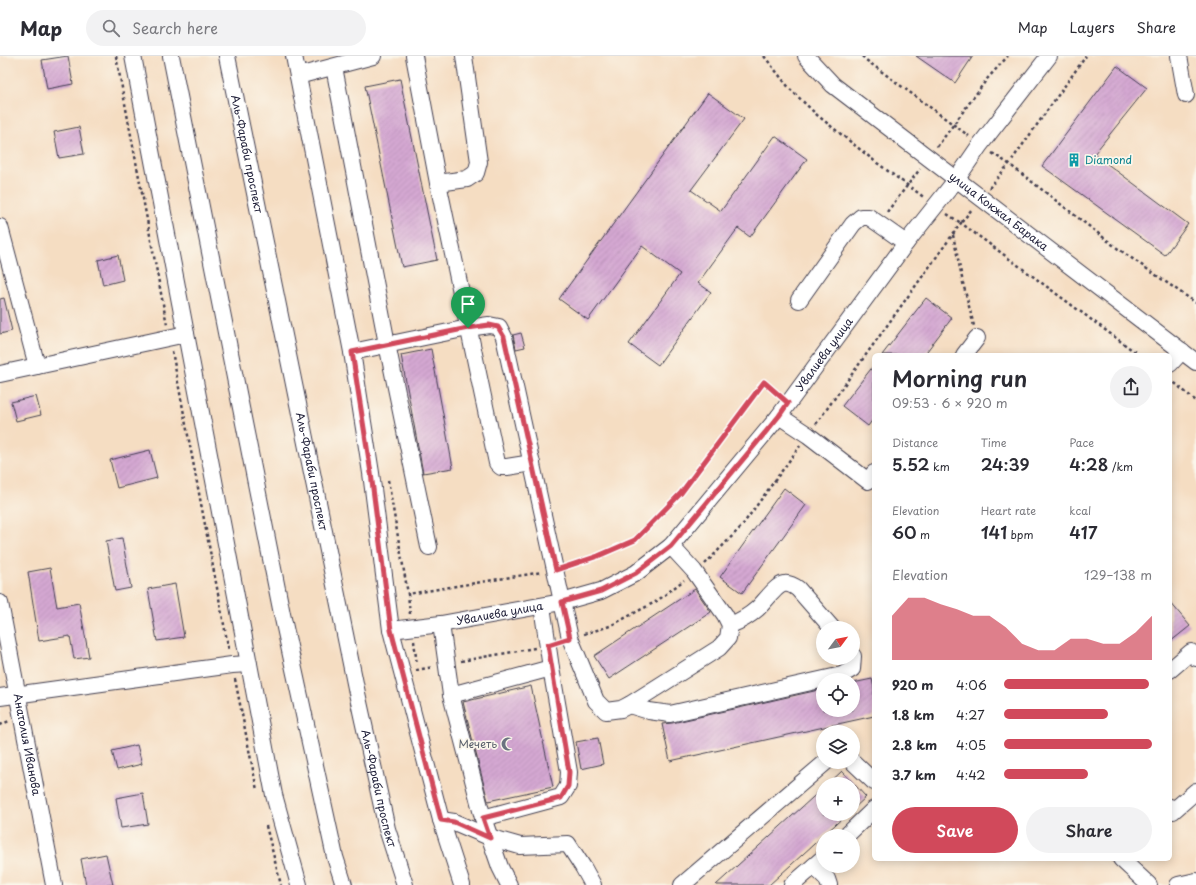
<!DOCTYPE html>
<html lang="en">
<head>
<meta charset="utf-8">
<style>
  :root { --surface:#fff; --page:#f2f2f3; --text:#2b2b33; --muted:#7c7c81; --line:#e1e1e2; --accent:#d1495b }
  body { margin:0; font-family:"Playpen Sans",sans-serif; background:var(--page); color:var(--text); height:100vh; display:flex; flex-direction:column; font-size:15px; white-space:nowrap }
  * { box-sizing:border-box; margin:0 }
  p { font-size:13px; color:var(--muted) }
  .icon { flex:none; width:22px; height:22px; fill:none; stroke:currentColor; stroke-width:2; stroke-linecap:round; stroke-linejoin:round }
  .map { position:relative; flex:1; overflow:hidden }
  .side { position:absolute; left:872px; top:297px; width:300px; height:508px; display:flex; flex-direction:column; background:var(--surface); border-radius:6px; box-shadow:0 2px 10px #0003 }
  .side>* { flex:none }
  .needle { width:26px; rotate:58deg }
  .tools { position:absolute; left:816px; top:565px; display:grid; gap:8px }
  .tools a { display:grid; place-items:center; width:44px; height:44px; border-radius:50%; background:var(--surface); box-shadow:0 2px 10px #0003; font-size:20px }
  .pin { position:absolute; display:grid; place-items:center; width:34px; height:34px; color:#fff; margin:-41px -17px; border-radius:50% 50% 50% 0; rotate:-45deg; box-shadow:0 0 4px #0007 }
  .pin .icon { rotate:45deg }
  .round { display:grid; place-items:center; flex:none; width:42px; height:42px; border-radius:21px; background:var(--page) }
  .head { display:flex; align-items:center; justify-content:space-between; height:68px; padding:0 20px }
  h1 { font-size:22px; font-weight:600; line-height:30px }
  .figures { display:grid; grid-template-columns:repeat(3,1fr); gap:6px; height:68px; padding:4px 20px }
  .figures div { display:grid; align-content:center }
  .figures b { font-size:17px; font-weight:600 }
  .figures small { font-size:11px; font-weight:400 }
  .figures p { font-size:11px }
  .chart { height:112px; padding:8px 20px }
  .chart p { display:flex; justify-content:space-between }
  .chart svg { width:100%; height:72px; margin-top:4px; fill:var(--accent); opacity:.7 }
  .cta { display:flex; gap:8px; margin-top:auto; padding:8px 20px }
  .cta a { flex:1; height:46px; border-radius:24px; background:var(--accent); color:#fff; font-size:16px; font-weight:600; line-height:46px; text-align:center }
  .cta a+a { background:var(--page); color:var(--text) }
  ul { padding:0 20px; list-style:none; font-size:13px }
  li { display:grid; grid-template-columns:64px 48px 1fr; align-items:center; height:30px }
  li i { height:10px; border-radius:5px; background:var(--accent) }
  header { display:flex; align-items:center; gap:24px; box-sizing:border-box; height:56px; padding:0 20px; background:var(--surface); border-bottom:1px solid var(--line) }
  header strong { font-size:19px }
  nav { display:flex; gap:22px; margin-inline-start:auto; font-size:14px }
  .search { width:280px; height:36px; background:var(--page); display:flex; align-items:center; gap:10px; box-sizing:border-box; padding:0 14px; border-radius:22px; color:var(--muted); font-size:15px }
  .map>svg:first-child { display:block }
  .building { fill:url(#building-hatch) }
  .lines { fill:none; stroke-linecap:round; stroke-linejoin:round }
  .minor-casing { stroke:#423e4f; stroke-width:18 }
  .path { stroke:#423e4f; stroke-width:2.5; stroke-dasharray:3 3; stroke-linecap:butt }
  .minor { stroke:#fff; stroke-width:16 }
  .route-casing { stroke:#fff; stroke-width:8 }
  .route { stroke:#d1495b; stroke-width:5 }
  .labels { text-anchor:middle; stroke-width:3.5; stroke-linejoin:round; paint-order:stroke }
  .street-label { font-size:11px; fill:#22223b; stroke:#fbf7ec }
  .culture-label { font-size:11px; fill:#0d838f; stroke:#fbf7ec; text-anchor:start }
  .worship-label { font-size:11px; fill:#5b616d; stroke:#fbf7ec; text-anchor:end }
</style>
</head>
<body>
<header>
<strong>Map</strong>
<div class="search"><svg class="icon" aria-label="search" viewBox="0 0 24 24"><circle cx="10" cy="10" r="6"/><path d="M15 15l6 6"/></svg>Search here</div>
<nav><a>Map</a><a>Layers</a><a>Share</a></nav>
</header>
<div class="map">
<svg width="1196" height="829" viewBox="0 0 1196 829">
  <defs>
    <pattern id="building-hatch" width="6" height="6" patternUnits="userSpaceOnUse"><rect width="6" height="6" fill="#d4a7d2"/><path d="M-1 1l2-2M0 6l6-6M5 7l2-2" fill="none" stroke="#b68fb5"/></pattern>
  </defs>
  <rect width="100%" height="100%" fill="#fbf7ec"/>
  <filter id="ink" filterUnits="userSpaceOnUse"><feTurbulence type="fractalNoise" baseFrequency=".025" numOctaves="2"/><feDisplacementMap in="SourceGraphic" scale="8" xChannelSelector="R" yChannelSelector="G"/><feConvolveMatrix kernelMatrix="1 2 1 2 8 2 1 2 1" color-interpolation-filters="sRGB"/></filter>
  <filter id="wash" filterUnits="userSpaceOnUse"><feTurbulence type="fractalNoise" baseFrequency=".012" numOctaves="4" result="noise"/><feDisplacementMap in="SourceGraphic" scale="16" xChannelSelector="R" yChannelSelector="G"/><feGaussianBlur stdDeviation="0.9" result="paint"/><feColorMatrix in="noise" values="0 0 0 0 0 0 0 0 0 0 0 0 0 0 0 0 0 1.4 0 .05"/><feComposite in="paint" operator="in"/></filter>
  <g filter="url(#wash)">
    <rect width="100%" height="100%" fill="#f5ddc2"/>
    <g id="blocks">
      <!-- building -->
      <g class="building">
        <path d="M68 0 73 28 47 33 42 4Z"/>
        <path d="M916 0H973L955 27Z"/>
        <path d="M1117 10 1147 32 1094 98 1188 168 1165 199 1042 110Z"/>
        <path d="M400 23 437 204 402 211 365 30Z"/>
        <path d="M708 37 744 63 691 134 721 155 775 80 807 103 750 181 738 172 698 227 711 236 658 309 629 288 680 218 642 190 588 264 559 243Z"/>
        <path d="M79 71 84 98 59 102 54 76Z"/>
        <path d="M118 199 123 224 103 229 98 204Z"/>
        <path d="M4 242 12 275 0 278V243Z"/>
        <path d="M926 242 952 262 924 299H882Z"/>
        <path d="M521 277 525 291 516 293 513 279Z"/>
        <path d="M431 293 453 412 423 417 401 299Z"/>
        <path d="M874 309V362L868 370 842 350Z"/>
        <path d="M36 340 41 359 16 365 11 346Z"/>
        <path d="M150 394 157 422 117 432 110 404Z"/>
        <path d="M784 432 806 449 742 537 720 521Z"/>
        <path d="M122 482 131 532 115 535 106 485Z"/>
        <path d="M50 512 57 551 79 547 89 601 74 603 70 580 39 585 28 516Z"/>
        <path d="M175 528 184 581 157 585 148 533Z"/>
        <path d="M695 533 711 556 609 623 594 600Z"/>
        <path d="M1170 546 1190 570 1170 586Z"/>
        <path d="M872 623 874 632V660L670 705 662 668 672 667 823 633V654H853V627Z"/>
        <path d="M531 630 553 731 488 745 463 646Z"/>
        <path d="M598 682 603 708 581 713 576 686Z"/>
        <path d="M137 689 142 708 117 714 112 695Z"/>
        <path d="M842 715 866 741 853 753V728H828Z"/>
        <path d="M823 732V758H847L769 829H716Z"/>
        <path d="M143 737 148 768 121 772 116 742Z"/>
        <path d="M106 798 113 829H86L81 803Z"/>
      </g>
    </g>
  </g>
  <g filter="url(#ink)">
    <use href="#blocks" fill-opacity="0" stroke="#423e4f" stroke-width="1"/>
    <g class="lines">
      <!-- minor casing -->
      <g class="minor-casing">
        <g id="minor">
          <path d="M133 0 274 739 299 829"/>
          <path d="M171 0 282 558 335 801 344 829"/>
          <path id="s1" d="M227 0 357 637 387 773 405 829"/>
          <path d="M294 0 352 296 371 417 391 574 441 764 462 829"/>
          <path d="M414 0 438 127 497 407 501 411H507L532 407"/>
          <path id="s2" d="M806 0 833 29 1196 306"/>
          <path d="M1179 0 1186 39"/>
          <path d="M334 11 387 288 429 491"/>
          <path d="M298 20 373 0"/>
          <path d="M438 127 467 123 476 117 479 106 464 0"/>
          <path d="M0 171 37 310"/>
          <path d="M799 244 853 168 861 161H869L906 187"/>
          <path d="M352 296 468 272 489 269 499 271 504 281 570 582 596 645 606 655 621 653 629 649 719 592 728 582 730 569 725 559 694 515 671 490"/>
          <path d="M964 299 977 282"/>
          <path d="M1170 308 1182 295"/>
          <path d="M0 318 186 278"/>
          <path d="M779 360 808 379 868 425 874 417"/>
          <path id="s3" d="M0 547 54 829"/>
          <path d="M441 568 451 639 483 762 500 811 509 829"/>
          <path d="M730 569C741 565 748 561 757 553 763 548 776 529 784 528 789 527 794 530 798 533L832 572"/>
          <path id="s4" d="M391 574 441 568 562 546 601 535 636 517 671 490 779 360 906 187 956 124 980 89 1049 0"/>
          <path d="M1170 614 1191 596 1196 602"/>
          <path d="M451 639 551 612 542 550"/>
          <path d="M0 641 232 609 249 608"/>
          <path d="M629 649 649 655 670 658 842 619 852 613 853 600"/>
          <path d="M853 706 874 726"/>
          <path d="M1170 751 1173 755 1196 735"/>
          <path d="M483 762 561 741 568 730 569 716 551 612"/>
          <path d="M441 764 454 766 489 781 520 790 568 788 583 811 593 829"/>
          <path d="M846 780 874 753"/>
          <path d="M1121 803 1149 829"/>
          <path d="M814 810 827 823 829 829"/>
          <path d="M682 829 826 706"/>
          <path d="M792 829 823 802"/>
          <path d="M1178 829 1196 825"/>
        </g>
      </g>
      <!-- path -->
      <g class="path">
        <path d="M116 0 167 269"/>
        <path d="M764 0 790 33 817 59 877 107 925 142"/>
        <path d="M862 0 866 4 969 80"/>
        <path d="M937 91 987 23 1008 0"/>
        <path d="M992 97 1009 108 1117 192 1196 247"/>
        <path d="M989 132 1009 108 1086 0"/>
        <path d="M887 156 920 113"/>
        <path d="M947 158 961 167 972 153"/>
        <path d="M953 179 963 227 974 270"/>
        <path d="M172 295 229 595"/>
        <path d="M1170 323 1196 345"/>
        <path d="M816 368 961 167 1139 299"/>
        <path d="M388 424 408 538"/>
        <path d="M705 508 741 471 800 390"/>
        <path d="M568 510 598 500 635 484 681 437 764 326 778 338"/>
        <path d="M410 558 408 538 542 516"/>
        <path d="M584 578 610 570 657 545 684 524"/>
        <path d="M414 585 417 609"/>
        <path d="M461 605 535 592"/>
        <path d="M417 615V614L433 611"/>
        <path d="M235 623 257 734"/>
        <path d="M0 669 9 665"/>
        <path d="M266 770 281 829"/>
      </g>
      <!-- minor -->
      <use href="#minor" class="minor"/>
    </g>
  </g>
  <g class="lines" filter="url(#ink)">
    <!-- route casing -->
    <g class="route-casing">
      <path id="route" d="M489 269 498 271 504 281 556 514 598 500 635 484 681 437 764 326 788 347 779 360 671 490 636 517 601 535 562 546 570 582 548 589 569 716 568 730 561 742 483 762 490 782 454 766 441 764 391 574 371 417 352 296 468 272Z"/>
    </g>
    <!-- route -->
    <use href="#route" class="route"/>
  </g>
  <!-- icons -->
  <defs>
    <g id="building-bare" transform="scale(1.08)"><path d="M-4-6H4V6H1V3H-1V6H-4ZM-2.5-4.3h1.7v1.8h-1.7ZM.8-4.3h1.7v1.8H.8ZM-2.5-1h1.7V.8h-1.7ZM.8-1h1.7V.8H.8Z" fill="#0f9aa8" stroke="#fbf7ec" stroke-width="2.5" paint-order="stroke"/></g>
    <g id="mosque-bare" transform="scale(1.08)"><path d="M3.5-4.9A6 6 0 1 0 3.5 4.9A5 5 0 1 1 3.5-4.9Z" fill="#6b7280" stroke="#fbf7ec" stroke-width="2.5" paint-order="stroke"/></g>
  </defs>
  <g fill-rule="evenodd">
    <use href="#building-bare" x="1074" y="104"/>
    <use href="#mosque-bare" x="508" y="688"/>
  </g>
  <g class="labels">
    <!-- street labels -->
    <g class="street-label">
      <text dy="4" stroke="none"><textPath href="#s1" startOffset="100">Аль-Фараби проспект</textPath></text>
      <text dy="4" stroke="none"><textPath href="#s2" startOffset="248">улица Кокжал Барака</textPath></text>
      <text dy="4" stroke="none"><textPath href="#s4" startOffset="543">Увалиева улица</textPath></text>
      <text dy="4" stroke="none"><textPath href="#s1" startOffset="424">Аль-Фараби проспект</textPath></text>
      <text dy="4" stroke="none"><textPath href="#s4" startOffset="110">Увалиева улица</textPath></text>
      <text dy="4" stroke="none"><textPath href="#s3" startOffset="144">Анатолия Иванова</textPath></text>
      <text dy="4" stroke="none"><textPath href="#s1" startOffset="748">Аль-Фараби проспект</textPath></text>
    </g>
    <!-- culture labels -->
    <g class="culture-label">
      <text x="1085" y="108">Diamond</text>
    </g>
    <!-- worship labels -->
    <g class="worship-label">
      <text x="497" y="692">Мечеть</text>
    </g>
  </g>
</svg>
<div class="tools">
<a><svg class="needle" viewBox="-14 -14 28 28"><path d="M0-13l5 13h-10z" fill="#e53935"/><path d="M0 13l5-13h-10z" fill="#7c7c81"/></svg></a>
<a><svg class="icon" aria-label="locate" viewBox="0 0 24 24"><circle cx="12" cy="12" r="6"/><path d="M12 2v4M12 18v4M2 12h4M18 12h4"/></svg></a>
<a><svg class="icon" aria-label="layers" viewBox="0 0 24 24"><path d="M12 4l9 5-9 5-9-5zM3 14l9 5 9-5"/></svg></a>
<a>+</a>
<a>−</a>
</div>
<div class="pin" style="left:468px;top:272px;background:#1e9e55"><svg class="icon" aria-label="arrive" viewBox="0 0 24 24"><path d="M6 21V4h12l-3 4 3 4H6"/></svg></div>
<section class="side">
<div class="head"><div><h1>Morning run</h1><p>09:53 · 6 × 920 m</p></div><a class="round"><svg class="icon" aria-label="share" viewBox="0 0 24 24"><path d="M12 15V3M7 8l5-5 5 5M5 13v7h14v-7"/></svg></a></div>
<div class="figures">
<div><p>Distance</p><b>5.52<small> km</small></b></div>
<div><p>Time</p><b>24:39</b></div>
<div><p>Pace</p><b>4:28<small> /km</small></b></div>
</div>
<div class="figures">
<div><p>Elevation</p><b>60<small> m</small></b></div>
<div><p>Heart rate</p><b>141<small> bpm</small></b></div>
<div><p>kcal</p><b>417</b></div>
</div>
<div class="chart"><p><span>Elevation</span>129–138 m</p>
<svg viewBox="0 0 160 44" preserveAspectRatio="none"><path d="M0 44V17L10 6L20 6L30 10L40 13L50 17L60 17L70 24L80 34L90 38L100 38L110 31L120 31L130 34L140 34L150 27L160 17V44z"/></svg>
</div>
<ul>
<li><b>920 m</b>4:06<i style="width:98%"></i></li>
<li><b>1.8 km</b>4:27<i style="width:70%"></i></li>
<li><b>2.8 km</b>4:05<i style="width:100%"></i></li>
<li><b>3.7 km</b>4:42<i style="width:57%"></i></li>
</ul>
<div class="cta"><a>Save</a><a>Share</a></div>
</section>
</div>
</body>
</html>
